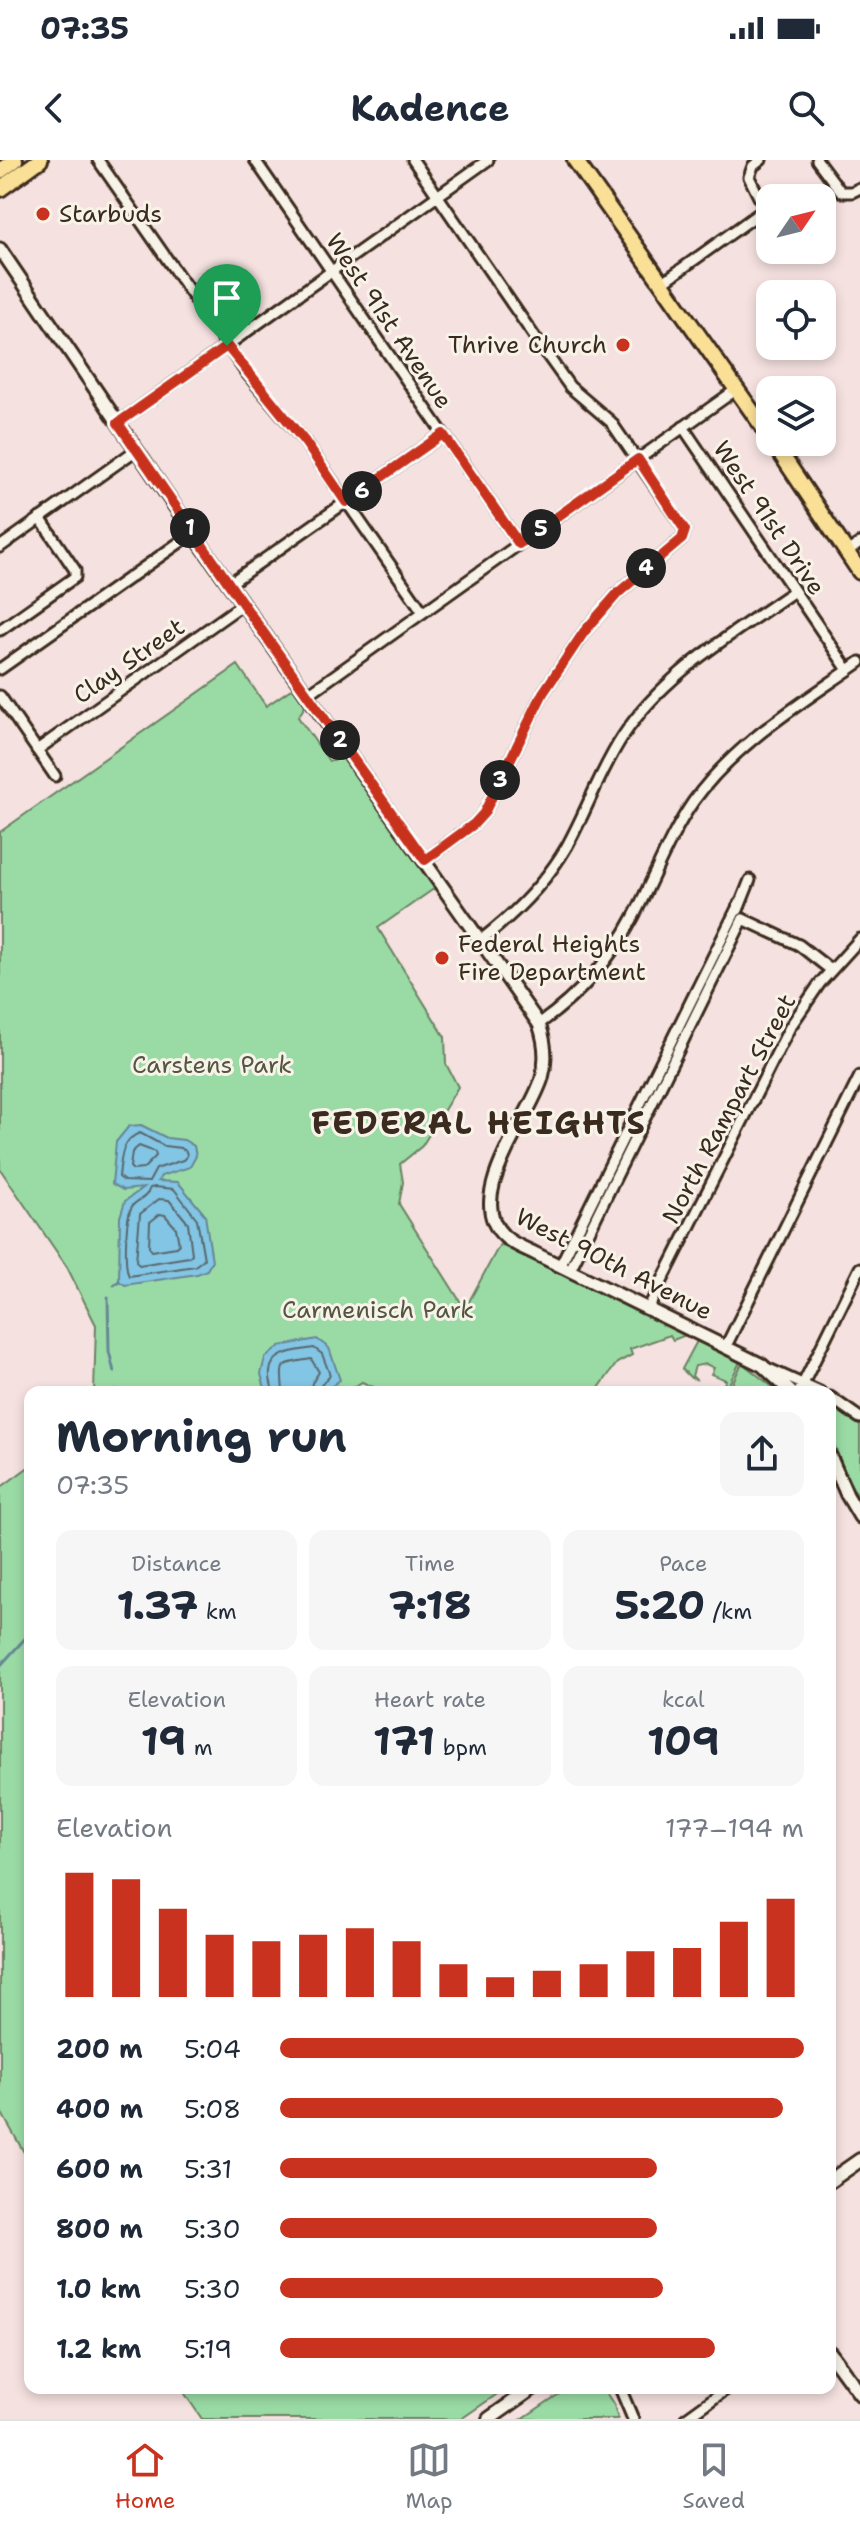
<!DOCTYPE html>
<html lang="en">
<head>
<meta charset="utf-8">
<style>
  :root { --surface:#fff; --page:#f6f6f7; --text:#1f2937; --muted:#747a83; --line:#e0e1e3; --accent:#c8321e }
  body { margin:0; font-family:"Shantell Sans",sans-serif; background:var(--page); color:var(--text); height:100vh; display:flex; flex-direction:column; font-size:30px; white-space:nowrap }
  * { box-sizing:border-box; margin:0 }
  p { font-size:26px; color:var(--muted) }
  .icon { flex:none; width:44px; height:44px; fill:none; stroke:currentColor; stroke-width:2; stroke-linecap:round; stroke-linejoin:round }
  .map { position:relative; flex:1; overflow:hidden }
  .details { position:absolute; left:24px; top:1226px; width:812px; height:1008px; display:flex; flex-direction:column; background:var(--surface); border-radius:16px; box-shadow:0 4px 12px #0003 }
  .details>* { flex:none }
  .needle { width:52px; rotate:55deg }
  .tools { position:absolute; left:756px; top:24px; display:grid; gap:16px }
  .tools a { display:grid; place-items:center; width:80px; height:80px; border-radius:16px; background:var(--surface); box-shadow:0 4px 12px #0003; font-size:40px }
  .pin { position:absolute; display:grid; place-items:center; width:68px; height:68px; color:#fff; margin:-82px -34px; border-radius:50% 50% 50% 0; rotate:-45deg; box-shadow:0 0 8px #0007 }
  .pin .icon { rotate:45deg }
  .km { position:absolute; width:40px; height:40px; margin:-20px; border-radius:50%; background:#222; color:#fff; font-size:22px; line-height:40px; text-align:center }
  .round { display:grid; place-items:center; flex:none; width:84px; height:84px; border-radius:16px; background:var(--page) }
  .summary { display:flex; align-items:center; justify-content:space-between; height:136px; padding:0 32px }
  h1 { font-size:44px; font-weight:700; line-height:60px }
  .stats { display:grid; grid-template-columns:repeat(3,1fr); gap:12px; height:136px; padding:8px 32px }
  .stats div { display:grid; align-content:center; border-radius:16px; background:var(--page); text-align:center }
  .stats b { font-size:40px; font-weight:700 }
  .stats small { font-size:22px; font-weight:400 }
  .stats p { font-size:22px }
  .chart { height:224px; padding:16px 32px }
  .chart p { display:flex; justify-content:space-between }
  .chart svg { width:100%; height:144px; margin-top:8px; stroke:var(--accent); stroke-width:6 }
  ul { padding:0 32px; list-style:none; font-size:26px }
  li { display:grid; grid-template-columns:128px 96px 1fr; align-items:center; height:60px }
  li i { height:20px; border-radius:10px; background:var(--accent) }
  .status { display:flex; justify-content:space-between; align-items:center; height:56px; padding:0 40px; background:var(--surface); direction:ltr }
  .status svg { height:22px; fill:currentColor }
  header { display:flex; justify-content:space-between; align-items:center; height:104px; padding:0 32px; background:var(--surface); font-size:36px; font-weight:700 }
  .tab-bar { display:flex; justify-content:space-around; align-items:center; height:112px; border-top:2px solid var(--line); background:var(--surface); font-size:22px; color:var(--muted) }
  .tab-bar a { display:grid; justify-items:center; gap:4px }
  .tab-bar .current { color:var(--accent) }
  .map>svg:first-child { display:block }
  .green { fill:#9adba5; stroke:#6a8262; stroke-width:2 }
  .water { fill:#83c5e4; stroke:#668795; stroke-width:2 }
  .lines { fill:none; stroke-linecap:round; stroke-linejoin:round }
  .shore { stroke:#58686d; stroke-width:2 }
  .stream { stroke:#668795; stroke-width:3 }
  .minor-casing { stroke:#3b2a1e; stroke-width:15 }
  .tertiary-casing { stroke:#3b2a1e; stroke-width:17 }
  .secondary-casing { stroke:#3b2a1e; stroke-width:18 }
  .primary-casing { stroke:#3b2a1e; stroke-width:20 }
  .minor { stroke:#f7f3e8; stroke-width:9 }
  .tertiary { stroke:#f7f3e8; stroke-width:11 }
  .secondary { stroke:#f7f3e8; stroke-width:12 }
  .primary { stroke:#fadf96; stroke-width:14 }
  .route-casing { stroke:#fff; stroke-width:16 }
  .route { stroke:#c8321e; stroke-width:10 }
  .poi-dot { fill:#c8321e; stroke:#f7f3e8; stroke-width:3 }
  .labels { text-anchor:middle; stroke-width:6; stroke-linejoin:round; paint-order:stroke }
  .poi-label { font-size:24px; fill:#3b2a1e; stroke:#f7f3e8; text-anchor:start }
  .street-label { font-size:24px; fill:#3b2a1e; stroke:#f7f3e8 }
  .park-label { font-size:24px; fill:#535640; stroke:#f7f3e8 }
  .district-label { font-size:32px; font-weight:bold; letter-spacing:2px; fill:#3b2a1e; stroke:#f7f3e8 }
</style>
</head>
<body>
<div class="status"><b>07:35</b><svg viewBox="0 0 49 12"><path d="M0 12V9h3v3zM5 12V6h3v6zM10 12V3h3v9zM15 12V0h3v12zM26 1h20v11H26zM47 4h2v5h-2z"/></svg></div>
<header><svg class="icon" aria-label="back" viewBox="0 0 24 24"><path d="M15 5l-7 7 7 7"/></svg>Kadence<svg class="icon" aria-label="search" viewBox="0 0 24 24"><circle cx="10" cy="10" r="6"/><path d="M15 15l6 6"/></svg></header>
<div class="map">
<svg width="860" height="2259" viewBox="0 0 860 2259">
  <rect width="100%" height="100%" fill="#f5e1e0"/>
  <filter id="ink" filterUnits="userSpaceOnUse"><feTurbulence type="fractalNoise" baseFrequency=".0125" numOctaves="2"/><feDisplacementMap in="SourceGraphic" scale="16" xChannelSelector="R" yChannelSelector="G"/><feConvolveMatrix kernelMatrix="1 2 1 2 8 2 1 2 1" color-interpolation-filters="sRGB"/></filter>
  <g filter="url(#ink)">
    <!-- green -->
    <g class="green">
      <path d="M238 505 266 546 294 527 306 545 298 557 329 601H334L343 596 435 728 378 768 445 877 446 904 458 927 422 986 400 1004 403 1022 399 1044 465 1149 500 1084 686 1175 673 1180 670 1175 630 1189 632 1195 617 1203 596 1232H384L362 1222 346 1232H94L96 1165 67 1107 0 1009V672Z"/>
      <path d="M697 1181 740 1202 725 1232 721 1230 726 1220 711 1214 714 1208 706 1204 695 1206 692 1216 695 1219 691 1218 682 1209Z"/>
      <path d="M742 1203 779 1232H728Z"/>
      <path d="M830 1245 860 1266V1341L847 1317 830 1275Z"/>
      <path d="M30 1306V2003L0 1950V1328Z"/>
      <path d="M181 2228H506L461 2259H202Z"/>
      <path d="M568 2228H603L614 2245 618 2259H522Z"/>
    </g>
    <!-- water -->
    <g class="water">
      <path d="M141 965 167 978 184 980 194 986 196 996 190 1007 161 1016 158 1021 178 1022 205 1055 212 1101 207 1110 197 1114 125 1125 119 1121 120 1057 125 1041 143 1028 123 1030 112 1024 116 982 129 966Z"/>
      <path d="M317 1179 329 1188 340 1220 324 1232H266L261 1214 265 1198 280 1186Z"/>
    </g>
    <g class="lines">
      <!-- shore -->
      <g class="shore">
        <path d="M140 973 164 986 181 988 186 991 187 996 183 1000 156 1009 149 1022 124 1021 119 1017C121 999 121 979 140 973Z"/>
        <path d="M139 986 155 992 156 996 143 1009 133 1010 130 1007 132 992Z"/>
        <path d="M155 1027 174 1029 197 1059 204 1099 195 1106 129 1116C124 1107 125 1054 133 1045 140 1038 146 1039 150 1028Z"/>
        <path d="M159 1039 169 1040 188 1063 192 1094 189 1097 139 1105 136 1101 140 1054Z"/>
        <path d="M160 1054 165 1055 176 1068 179 1084 176 1087 152 1091 149 1087 150 1062Z"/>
        <path d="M273 1232C272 1226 269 1218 270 1212 271 1191 299 1191 314 1188L322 1194 330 1215 321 1225 320 1232"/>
        <path d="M283 1232C281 1201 278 1205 311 1199L319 1212 312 1223 310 1232"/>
      </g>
      <!-- stream -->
      <g class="stream">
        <path d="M114 1125 119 1121"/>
        <path d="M108 1137 109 1191 114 1212"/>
        <path d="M116 1232V1230"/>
        <path d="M0 1506 30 1473"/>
      </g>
      <!-- minor casing -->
      <g class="minor-casing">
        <g id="minor">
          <path d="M98 0 245 211 305 282 423 452"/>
          <path d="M255 0 519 384"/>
          <path d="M413 0 545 192 570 227 611 262 685 370 682 379 618 433 584 472 543 533 484 653 474 664 425 700"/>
          <path d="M817 0 841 32H852L860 28"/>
          <path d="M662 123 765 49 749 17 753 6 761 0"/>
          <path d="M118 263 488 0"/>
          <path d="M683 267 848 510"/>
          <path d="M0 387 136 290"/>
          <path d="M846 393 860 383"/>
          <path d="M229 424 443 274"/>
          <path d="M0 470 75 417V410L40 358"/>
          <path d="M0 509 193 373"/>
          <path d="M307 535 737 229"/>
          <path d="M0 536 55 616"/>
          <path d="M37 590 243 444"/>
          <path d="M738 750 750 720"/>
          <path d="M743 759 799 785 831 810"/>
          <path d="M481 780C516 753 545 724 567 686 587 650 600 611 623 576 664 513 733 474 794 431"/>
          <path d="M539 864C580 835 611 800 634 756 654 718 669 677 693 642 736 582 801 544 860 502"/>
          <path d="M560 1106 739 744"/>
          <path d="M570 1110 743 759"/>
          <path d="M648 1149 790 867 820 823 860 779"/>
          <path d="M726 1186 860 916"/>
          <path d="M769 1209 820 1232"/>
          <path d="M799 1232 860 1108"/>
          <path d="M830 1237 860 1258"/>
          <path d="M620 2228 633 2259"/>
          <path d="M685 2259 728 2228"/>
        </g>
      </g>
      <!-- tertiary casing -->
      <g class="tertiary-casing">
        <g id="tertiary">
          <path d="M0 89 193 373 539 864C545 881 547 900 542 918 530 959 462 1038 504 1076 512 1084 526 1089 536 1094L762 1205 791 1232"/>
          <path d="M830 1296 847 1335 860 1357"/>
        </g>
      </g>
      <!-- secondary casing -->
      <g class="secondary-casing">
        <g id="secondary">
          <path d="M830 2021 860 2000"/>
          <path d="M830 2193 860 2234"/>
          <path d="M489 2259 533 2228"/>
        </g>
      </g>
      <!-- primary casing -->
      <g class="primary-casing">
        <g id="primary">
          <path d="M575 0 770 277"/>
          <path d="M0 11 15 0"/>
          <path d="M0 29 40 0"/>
          <path d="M773 282 860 412"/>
        </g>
      </g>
      <!-- minor -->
      <use href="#minor" class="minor"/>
      <!-- tertiary -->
      <use href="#tertiary" class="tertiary"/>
      <!-- secondary -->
      <use href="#secondary" class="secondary"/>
      <!-- primary -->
      <use href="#primary" class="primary"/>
    </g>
  </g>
  <g class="lines" filter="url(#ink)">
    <!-- route casing -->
    <g class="route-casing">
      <path id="route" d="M227 186 305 282 346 342 443 274 519 384 638 299 685 370 682 379 618 433 584 472 543 533 484 653 474 664 425 700 243 444 118 263Z"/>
    </g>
    <!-- route -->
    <use href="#route" class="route"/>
  </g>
  <!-- markers -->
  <g class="poi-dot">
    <circle cx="43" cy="54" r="8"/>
    <circle cx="623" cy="185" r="8"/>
    <circle cx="442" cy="798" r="8"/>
  </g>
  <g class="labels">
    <!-- poi labels -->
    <g class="poi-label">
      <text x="59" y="62">Starbuds</text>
      <text x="607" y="193" text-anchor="end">Thrive Church</text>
      <text x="458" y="792">Federal Heights<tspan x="458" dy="28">Fire Department</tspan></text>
    </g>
    <!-- street labels -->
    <g class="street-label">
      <text transform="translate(389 161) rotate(56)" y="8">West 91st Avenue</text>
      <text transform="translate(769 358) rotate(56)" y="8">West 91st Drive</text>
      <text transform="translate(129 501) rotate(-35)" y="8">Clay Street</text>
      <text transform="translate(729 949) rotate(-62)" y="8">North Rampart Street</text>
      <text transform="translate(614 1104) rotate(27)" y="8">West 90th Avenue</text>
    </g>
    <!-- park labels -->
    <g class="park-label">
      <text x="212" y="913">Carstens Park</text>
      <text x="378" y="1158">Carmenisch Park</text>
    </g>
    <!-- district labels -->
    <g class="district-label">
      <text x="479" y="974">FEDERAL HEIGHTS</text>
    </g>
  </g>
</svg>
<div class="tools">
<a><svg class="needle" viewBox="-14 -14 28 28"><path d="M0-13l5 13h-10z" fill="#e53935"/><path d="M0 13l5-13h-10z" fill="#747a83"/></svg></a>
<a><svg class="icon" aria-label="locate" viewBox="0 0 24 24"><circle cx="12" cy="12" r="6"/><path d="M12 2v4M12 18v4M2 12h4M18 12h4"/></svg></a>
<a><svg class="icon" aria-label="layers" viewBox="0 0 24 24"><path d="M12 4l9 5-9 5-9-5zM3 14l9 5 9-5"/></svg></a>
</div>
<div class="pin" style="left:227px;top:186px;background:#1e9e55"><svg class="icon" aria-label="arrive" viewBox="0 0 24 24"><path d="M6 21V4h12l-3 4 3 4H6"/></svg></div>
<b class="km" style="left:190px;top:368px">1</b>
<b class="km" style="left:340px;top:580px">2</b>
<b class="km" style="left:500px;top:620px">3</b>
<b class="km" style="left:646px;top:408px">4</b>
<b class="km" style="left:541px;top:369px">5</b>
<b class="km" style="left:362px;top:331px">6</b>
<section class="details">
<div class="summary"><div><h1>Morning run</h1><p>07:35</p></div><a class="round"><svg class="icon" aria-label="share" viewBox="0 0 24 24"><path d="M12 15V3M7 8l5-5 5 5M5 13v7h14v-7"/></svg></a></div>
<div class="stats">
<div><p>Distance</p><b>1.37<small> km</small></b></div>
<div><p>Time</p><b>7:18</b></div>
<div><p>Pace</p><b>5:20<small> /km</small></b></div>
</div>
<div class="stats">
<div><p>Elevation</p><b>19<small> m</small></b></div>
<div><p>Heart rate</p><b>171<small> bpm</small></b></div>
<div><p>kcal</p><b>109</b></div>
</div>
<div class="chart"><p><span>Elevation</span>177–194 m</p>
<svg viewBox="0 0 160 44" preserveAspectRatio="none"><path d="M5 44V6M15 44V8M25 44V17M35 44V25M45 44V27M55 44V25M65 44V23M75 44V27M85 44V34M95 44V38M105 44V36M115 44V34M125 44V30M135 44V29M145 44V21M155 44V14"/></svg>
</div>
<ul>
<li><b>200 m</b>5:04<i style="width:100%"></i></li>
<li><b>400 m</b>5:08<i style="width:96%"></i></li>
<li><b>600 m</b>5:31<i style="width:72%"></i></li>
<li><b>800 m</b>5:30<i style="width:72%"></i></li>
<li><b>1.0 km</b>5:30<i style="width:73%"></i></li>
<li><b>1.2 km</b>5:19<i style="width:83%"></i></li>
</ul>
</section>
</div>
<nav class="tab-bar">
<a class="current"><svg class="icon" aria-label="home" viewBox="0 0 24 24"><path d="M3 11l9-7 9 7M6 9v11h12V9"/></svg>Home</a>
<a><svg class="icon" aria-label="map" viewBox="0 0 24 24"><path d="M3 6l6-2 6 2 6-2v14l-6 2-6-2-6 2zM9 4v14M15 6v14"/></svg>Map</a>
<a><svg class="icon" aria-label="saved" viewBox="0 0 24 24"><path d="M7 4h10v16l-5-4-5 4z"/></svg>Saved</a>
</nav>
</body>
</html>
